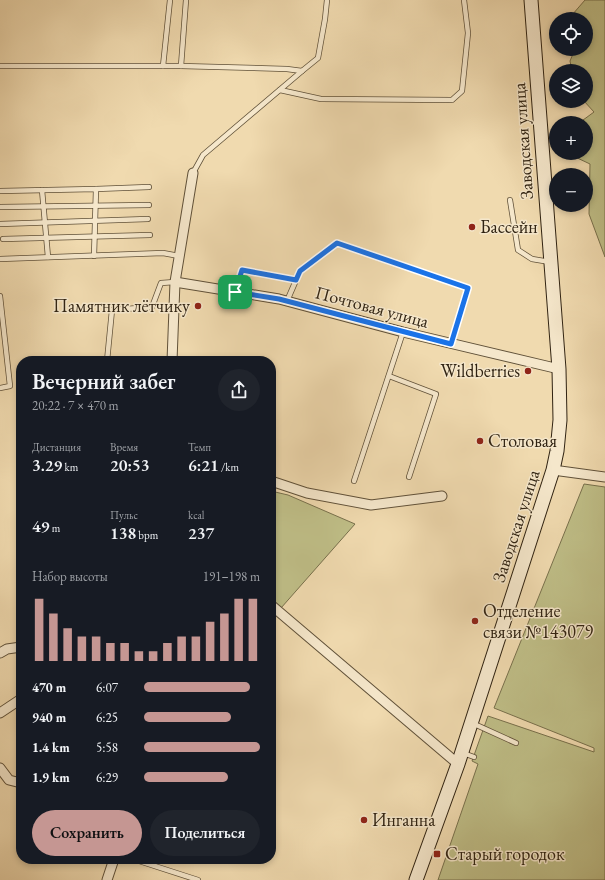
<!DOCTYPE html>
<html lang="ru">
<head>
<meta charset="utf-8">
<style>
  :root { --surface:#171b24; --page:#20242c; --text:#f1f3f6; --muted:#9ea1a6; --accent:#c59692 }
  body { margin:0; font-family:"EB Garamond",serif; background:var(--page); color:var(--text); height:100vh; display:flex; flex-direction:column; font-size:15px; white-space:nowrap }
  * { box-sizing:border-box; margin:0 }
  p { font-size:13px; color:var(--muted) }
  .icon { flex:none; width:22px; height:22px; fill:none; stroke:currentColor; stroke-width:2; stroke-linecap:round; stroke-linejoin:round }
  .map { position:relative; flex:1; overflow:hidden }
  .side { position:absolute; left:16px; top:356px; width:260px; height:508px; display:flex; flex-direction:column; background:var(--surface); border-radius:16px; box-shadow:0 2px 6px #0003 }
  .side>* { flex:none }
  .fabs { position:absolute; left:549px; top:12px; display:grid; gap:8px }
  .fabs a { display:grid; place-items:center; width:44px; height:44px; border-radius:50%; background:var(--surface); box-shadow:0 2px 6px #0003; font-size:20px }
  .pin { position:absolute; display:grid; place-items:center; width:34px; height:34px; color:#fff; margin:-17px; border-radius:8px; box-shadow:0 2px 6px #0006 }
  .round { display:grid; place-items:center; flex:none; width:42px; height:42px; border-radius:21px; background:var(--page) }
  .headline { display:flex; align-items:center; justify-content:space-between; height:68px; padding:0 16px }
  h1 { font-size:22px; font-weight:600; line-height:30px }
  .figures { display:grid; grid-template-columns:repeat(3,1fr); gap:6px; height:68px; padding:4px 16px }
  .figures div { display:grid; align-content:center }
  .figures b { font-size:17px; font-weight:600 }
  .figures small { font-size:11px; font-weight:400 }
  .figures p { font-size:11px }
  .chart { height:112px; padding:8px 16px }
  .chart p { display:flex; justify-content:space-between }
  .chart svg { width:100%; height:72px; margin-top:4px; stroke:var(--accent); stroke-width:6 }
  .cta { display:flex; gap:8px; margin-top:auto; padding:8px 16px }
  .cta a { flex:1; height:46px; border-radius:24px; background:var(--accent); color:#111; font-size:16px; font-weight:600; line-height:46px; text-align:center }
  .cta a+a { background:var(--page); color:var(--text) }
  ul { padding:0 16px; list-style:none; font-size:13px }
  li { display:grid; grid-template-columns:64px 48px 1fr; align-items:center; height:30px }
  li i { height:10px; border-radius:5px; background:var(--accent) }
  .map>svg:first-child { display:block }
  .green { fill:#bfbe87; stroke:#78704c }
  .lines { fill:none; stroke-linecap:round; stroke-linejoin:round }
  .service-casing { stroke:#605139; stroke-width:6 }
  .minor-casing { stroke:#605139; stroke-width:11 }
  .secondary-casing { stroke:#302312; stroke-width:15 }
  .service { stroke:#f5e7cb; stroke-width:4.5 }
  .minor { stroke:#f5e7cb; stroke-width:9 }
  .secondary { stroke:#f5e7cb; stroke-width:13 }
  .route-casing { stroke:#fff; stroke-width:8 }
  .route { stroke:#1a73e8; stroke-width:5 }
  .poi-dot { fill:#8f2418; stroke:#f5e7cb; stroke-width:1.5 }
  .labels { text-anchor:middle; stroke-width:3; stroke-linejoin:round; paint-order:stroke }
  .street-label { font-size:18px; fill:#302312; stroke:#f5e7cb }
  .poi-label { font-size:18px; fill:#302312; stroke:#f5e7cb; text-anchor:start }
</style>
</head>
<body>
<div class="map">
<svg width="605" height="880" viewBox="0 0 605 880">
  <rect width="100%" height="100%" fill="#f0daaf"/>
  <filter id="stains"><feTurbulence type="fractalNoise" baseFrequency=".005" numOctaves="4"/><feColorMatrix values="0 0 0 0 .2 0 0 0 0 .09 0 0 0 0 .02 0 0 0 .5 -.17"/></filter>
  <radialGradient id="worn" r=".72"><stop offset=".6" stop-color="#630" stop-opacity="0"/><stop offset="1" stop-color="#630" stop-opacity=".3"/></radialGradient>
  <!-- green -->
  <g class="green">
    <path d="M585 0H605V257L589 214 590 164 571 155V153H586V123H579L594 112 584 101H586V71H572L570 61 575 49H586V19H575L572 15Z"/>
    <path d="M584 484 605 487V880H438L478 764 472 761 488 716 594 752V748L494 708Z"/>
    <path d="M271 491 288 495 355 524 281 608 271 600Z"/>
  </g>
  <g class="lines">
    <!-- service casing -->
    <g class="service-casing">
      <g id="service">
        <path d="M0 66H181L287 69 302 71 318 58 325 19 327 0"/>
        <path d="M163 66 170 0"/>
        <path d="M181 66 186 0"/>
        <path d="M280 90 321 99 452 100 462 91 468 33 464 0"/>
        <path d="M193 173 203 155 302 71"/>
        <path d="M96 189 149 187"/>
        <path d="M42 190 48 257"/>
        <path d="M0 191 96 189 94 256"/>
        <path d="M510 200 518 250 532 259 550 262"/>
        <path d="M0 207 149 205"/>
        <path d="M0 224 148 219"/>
        <path d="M3 239 150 235"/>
        <path d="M0 259 163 253 179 256"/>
        <path d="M235 292 242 270 296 280"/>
        <path d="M0 296 10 386 0 388"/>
        <path d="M287 301 300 271 337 243 468 288 451 344"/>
        <path d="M107 361 112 310 152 307 161 283 175 282"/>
        <path d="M389 376 436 394 409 477"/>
        <path d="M354 481 403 332"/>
        <path d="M472 723 516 743"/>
        <path d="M463 753 474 757"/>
        <path d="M133 859 198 880"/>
      </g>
    </g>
    <!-- minor casing -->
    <g class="minor-casing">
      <g id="minor">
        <path d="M175 282 279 299 403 332 559 369"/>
        <path d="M172 361 175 282 193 173"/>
        <path d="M553 470 605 477"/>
        <path d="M271 481 307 493 371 505 442 496"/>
        <path d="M271 605 458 764"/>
        <path d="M0 653 7 649 21 647"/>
        <path d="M0 713 21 699"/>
        <path d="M0 768 9 780 21 783"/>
        <path d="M107 880 114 859"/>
      </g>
    </g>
    <!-- secondary casing -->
    <g class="secondary-casing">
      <path id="secondary" d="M416 880 458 764 553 470 557 451 560 420 559 369 531 0"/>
    </g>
    <!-- service -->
    <use href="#service" class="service"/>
    <!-- minor -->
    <use href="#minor" class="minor"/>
    <!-- secondary -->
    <use href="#secondary" class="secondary"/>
  </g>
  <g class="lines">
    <!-- route casing -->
    <g class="route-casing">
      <path id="route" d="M337 243 468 288 451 344 279 299 235 292 242 270 296 280 300 271Z"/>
    </g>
    <!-- route -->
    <use href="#route" class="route"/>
  </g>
  <!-- markers -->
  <g class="poi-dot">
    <circle cx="472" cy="227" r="4"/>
    <circle cx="198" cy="306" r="4"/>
    <circle cx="528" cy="371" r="4"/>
    <circle cx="480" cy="441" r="4"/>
    <circle cx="475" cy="621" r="4"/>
    <circle cx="364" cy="820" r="4"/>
    <rect x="433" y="850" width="8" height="8" rx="2"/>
  </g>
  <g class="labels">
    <!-- street labels -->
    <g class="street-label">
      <text transform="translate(523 141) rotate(-94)" y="6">Заводская улица</text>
      <text transform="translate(372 307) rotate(15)" y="6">Почтовая улица</text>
      <text transform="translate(516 526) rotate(-72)" y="6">Заводская улица</text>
    </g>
    <!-- poi labels -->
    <g class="poi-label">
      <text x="480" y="233">Бассейн</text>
      <text x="190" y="312" text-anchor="end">Памятник лётчику</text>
      <text x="520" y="377" text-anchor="end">Wildberries</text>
      <text x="488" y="447">Столовая</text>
      <text x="483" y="617">Отделение<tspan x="483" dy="21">связи №143079</tspan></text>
      <text x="372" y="826">Инганна</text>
      <text x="445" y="860">Старый городок</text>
    </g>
  </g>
  <rect width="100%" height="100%" filter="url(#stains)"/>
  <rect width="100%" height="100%" fill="url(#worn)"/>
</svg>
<div class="fabs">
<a><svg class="icon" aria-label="locate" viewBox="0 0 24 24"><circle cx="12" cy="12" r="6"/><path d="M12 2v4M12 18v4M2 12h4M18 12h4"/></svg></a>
<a><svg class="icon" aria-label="layers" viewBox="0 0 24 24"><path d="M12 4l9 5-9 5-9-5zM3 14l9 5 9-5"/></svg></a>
<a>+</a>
<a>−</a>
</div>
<div class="pin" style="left:235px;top:292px;background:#1e9e55"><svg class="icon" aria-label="arrive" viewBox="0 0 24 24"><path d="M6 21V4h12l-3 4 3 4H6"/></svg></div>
<section class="side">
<div class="headline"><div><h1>Вечерний забег</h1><p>20:22 · 7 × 470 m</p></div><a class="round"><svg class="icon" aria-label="share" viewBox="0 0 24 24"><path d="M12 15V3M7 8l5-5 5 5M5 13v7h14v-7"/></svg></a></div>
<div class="figures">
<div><p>Дистанция</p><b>3.29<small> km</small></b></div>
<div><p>Время</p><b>20:53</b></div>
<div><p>Темп</p><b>6:21<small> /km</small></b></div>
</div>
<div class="figures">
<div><b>49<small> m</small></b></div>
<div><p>Пульс</p><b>138<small> bpm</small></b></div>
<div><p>kcal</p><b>237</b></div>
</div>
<div class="chart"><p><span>Набор высоты</span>191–198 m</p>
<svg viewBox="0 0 160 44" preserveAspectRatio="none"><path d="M5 44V6M15 44V15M25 44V24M35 44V29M45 44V29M55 44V33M65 44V33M75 44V38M85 44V38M95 44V33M105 44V29M115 44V29M125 44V20M135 44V15M145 44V6M155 44V6"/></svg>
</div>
<ul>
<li><b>470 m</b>6:07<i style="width:91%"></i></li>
<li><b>940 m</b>6:25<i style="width:75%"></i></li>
<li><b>1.4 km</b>5:58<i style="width:100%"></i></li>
<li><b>1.9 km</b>6:29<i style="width:72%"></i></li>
</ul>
<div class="cta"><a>Сохранить</a><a>Поделиться</a></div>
</section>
</div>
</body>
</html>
